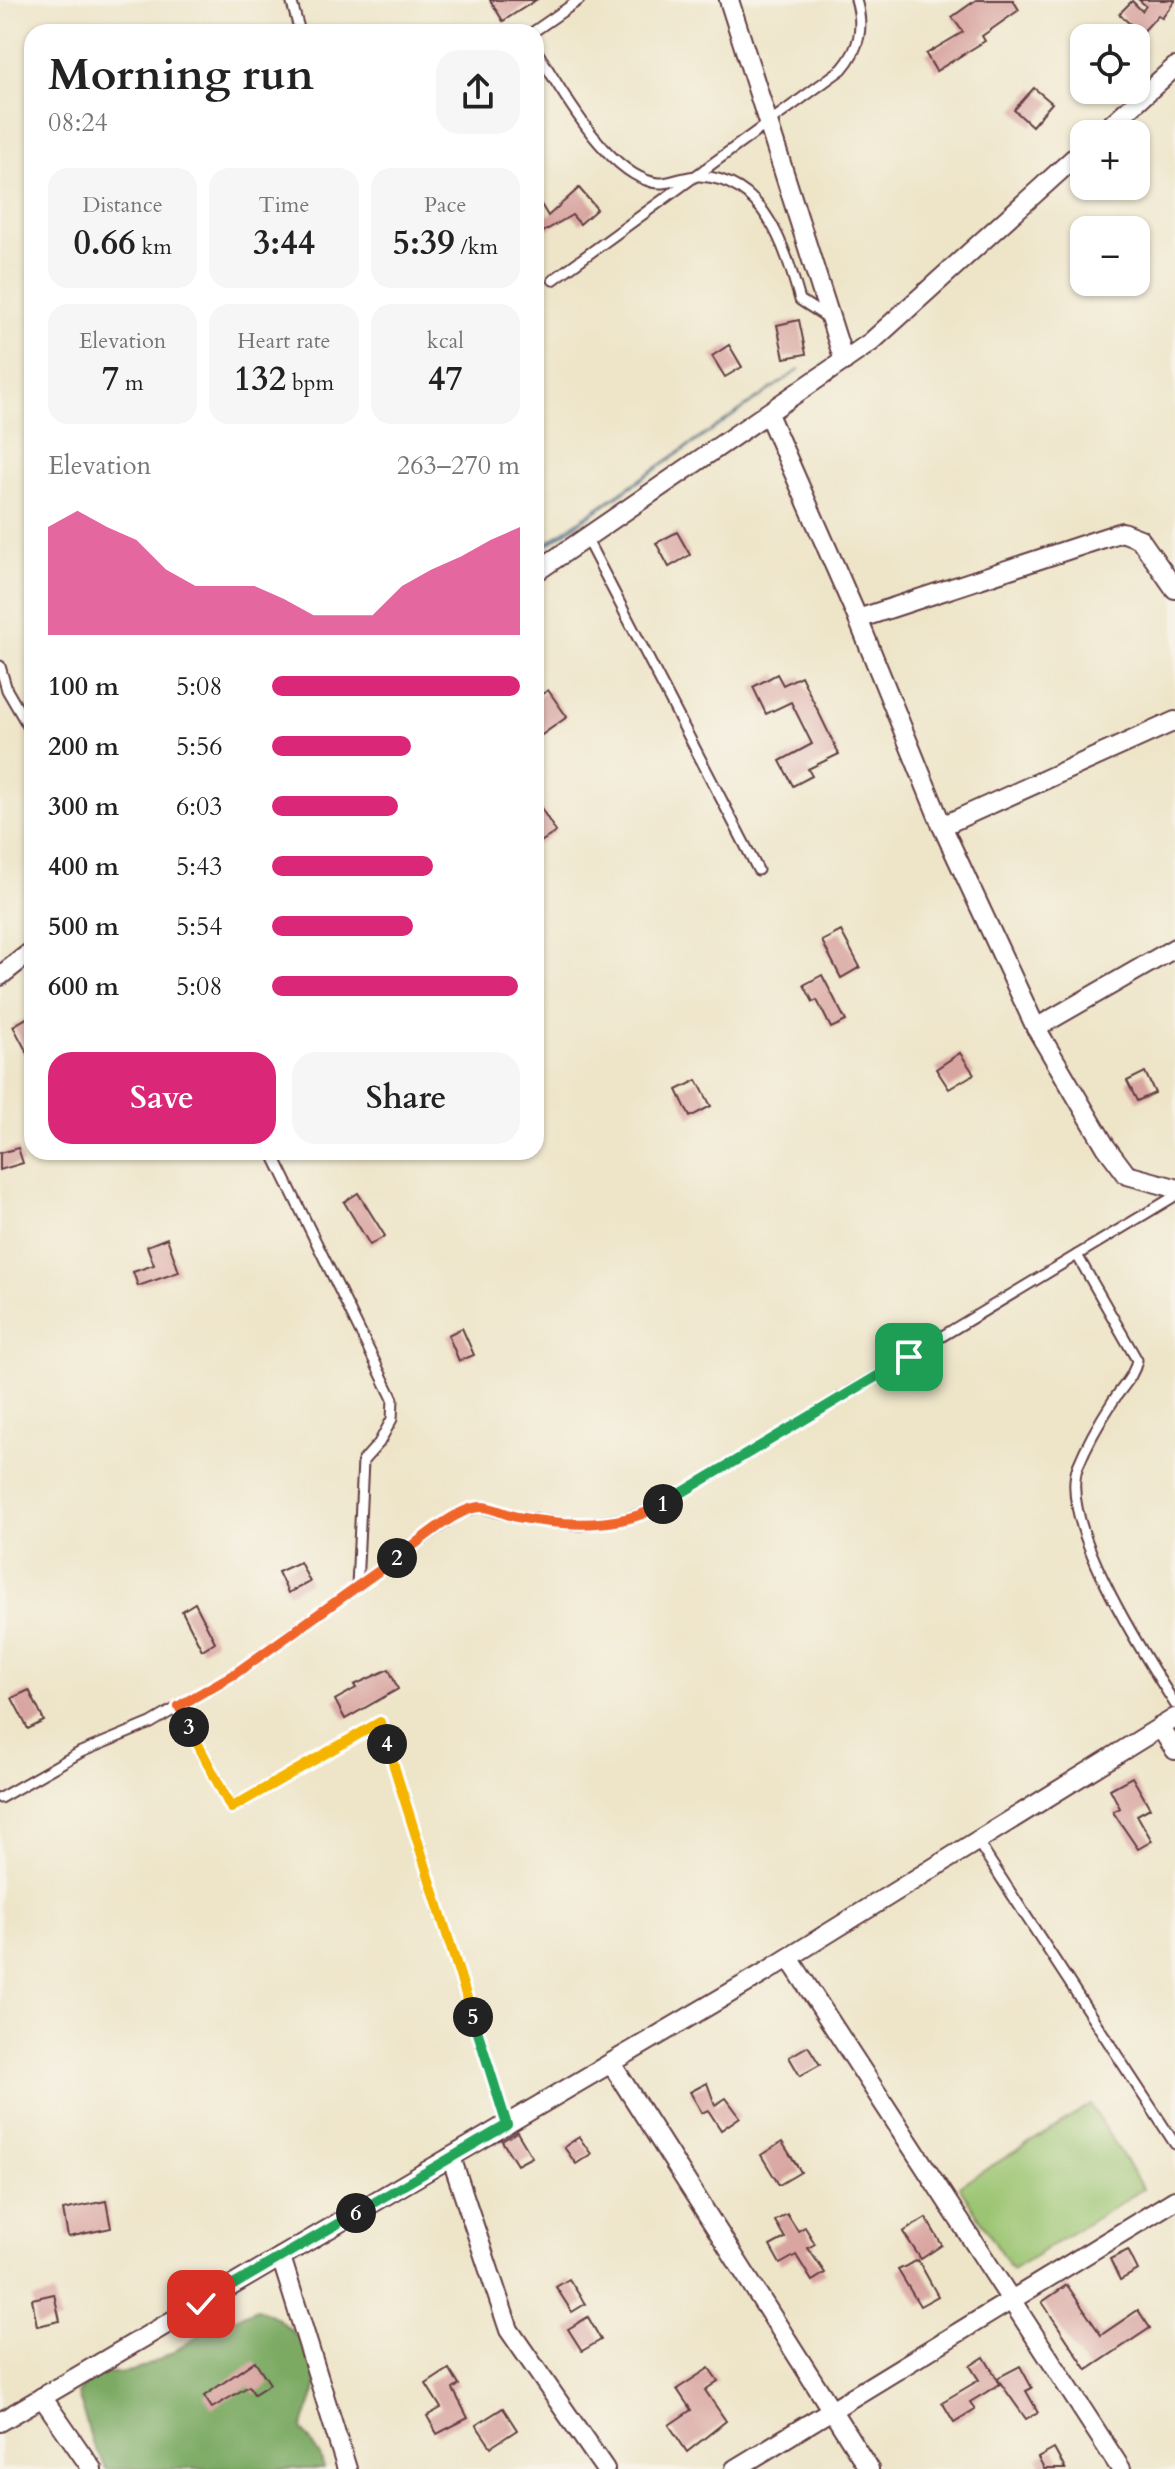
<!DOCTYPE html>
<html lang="en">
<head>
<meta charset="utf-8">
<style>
  :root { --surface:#fff; --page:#f6f6f6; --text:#222; --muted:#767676; --accent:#db2777 }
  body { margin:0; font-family:Cardo,serif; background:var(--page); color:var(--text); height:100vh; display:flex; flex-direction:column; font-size:30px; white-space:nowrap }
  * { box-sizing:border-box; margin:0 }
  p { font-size:26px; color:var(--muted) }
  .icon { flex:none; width:44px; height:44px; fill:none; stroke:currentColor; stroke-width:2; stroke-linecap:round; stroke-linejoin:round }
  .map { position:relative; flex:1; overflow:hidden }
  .side { position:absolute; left:24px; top:24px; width:520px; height:1136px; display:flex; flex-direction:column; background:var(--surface); border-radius:24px; box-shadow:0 2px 6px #0004 }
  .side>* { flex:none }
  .buttons { position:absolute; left:1070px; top:24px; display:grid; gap:16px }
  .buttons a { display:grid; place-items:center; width:80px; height:80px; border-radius:16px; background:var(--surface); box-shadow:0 2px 6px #0004; font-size:40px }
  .pin { position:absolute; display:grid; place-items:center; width:68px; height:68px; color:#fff; margin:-34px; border-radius:16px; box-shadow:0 4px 12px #0006 }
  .km { position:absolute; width:40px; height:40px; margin:-20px; border-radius:50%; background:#222; color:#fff; font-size:22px; line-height:40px; text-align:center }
  .round { display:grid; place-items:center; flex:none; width:84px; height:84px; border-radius:24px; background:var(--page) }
  .head { display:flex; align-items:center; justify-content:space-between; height:136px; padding:0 24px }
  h1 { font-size:44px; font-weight:700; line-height:60px }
  .metrics { display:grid; grid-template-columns:repeat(3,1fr); gap:12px; height:136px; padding:8px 24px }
  .metrics div { display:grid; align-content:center; border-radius:20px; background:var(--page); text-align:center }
  .metrics b { font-size:34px; font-weight:700 }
  .metrics small { font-size:22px; font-weight:400 }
  .metrics p { font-size:22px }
  .chart { height:224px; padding:16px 24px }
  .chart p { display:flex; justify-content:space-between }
  .chart svg { width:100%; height:144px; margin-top:8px; fill:var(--accent); opacity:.7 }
  .cta { display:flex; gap:16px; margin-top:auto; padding:16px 24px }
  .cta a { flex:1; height:92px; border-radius:24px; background:var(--accent); color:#fff; font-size:32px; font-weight:700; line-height:92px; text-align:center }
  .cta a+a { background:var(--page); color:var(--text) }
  ul { padding:0 24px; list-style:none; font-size:26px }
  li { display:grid; grid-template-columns:128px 96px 1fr; align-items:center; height:60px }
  li i { height:20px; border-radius:10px; background:var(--accent) }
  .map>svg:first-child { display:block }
  .green { fill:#9bc572; stroke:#72724e; stroke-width:2 }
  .forest { fill:#7caa64; stroke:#636448; stroke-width:2 }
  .water { fill:#51aace; stroke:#4e647c; stroke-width:2 }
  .building { fill:#d9a5a1 }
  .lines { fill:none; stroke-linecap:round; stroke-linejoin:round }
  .lane-casing { stroke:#633d43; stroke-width:13 }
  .street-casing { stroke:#633d43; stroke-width:22 }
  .lane { stroke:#fff; stroke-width:9 }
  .street { stroke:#fff; stroke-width:18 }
  .split-1-casing { stroke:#fff; stroke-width:16 }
  .split-2-casing { stroke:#fff; stroke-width:16 }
  .split-3-casing { stroke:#fff; stroke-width:16 }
  .split-4-casing { stroke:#fff; stroke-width:16 }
  .split-5-casing { stroke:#fff; stroke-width:16 }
  .split-6-casing { stroke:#fff; stroke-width:16 }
  .split-7-casing { stroke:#fff; stroke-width:16 }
  .split-1 { stroke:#22a559; stroke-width:10 }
  .split-2 { stroke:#f0652b; stroke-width:10 }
  .split-3 { stroke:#f0652b; stroke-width:10 }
  .split-4 { stroke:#f5b400; stroke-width:10 }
  .split-5 { stroke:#f5b400; stroke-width:10 }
  .split-6 { stroke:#22a559; stroke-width:10 }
  .split-7 { stroke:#22a559; stroke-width:10 }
</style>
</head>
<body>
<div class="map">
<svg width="1175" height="2469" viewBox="0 0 1175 2469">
  <rect width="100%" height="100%" fill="#f7f3e8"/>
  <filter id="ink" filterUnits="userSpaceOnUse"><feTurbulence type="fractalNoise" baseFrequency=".0125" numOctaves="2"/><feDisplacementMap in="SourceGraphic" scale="16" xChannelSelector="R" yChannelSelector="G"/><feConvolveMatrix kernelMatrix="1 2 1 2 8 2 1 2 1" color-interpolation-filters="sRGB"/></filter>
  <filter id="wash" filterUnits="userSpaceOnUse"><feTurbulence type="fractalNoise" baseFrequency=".006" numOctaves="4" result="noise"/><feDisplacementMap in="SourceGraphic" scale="32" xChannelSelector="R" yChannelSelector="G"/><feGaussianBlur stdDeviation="1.8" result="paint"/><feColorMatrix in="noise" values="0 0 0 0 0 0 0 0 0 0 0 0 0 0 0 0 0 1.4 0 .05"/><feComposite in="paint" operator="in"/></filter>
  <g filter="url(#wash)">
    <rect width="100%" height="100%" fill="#eee5c9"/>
    <!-- green -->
    <path class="green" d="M1091 2105 1143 2189 1012 2270 959 2186Z"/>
    <!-- forest -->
    <path class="forest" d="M257 2309C283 2316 319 2352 317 2382 315 2397 306 2414 302 2429L320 2456 324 2469H106L92 2442 78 2394C98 2362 107 2379 136 2370 162 2361 183 2345 206 2332 222 2323 241 2316 257 2309Z"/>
    <!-- water -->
    <path class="water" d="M800 369 536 553V550Z"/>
    <g id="blocks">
      <!-- building -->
      <g class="building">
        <path d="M490 0H536L503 21Z"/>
        <path d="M976 0H1013L1019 10 982 36 985 41 936 71 926 54 963 32 952 17Z"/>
        <path d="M1139 0H1175V1L1162 18 1158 15 1141 34 1119 14 1132 1 1142 11 1146 6Z"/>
        <path d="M1034 88 1052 103 1032 126 1014 110Z"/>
        <path d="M579 188 597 209 580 224 572 215 536 236V196L548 216Z"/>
        <path d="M799 320 806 354 784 358 777 325Z"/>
        <path d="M729 345 742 367 725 377 712 356Z"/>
        <path d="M677 532 690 555 669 567 656 543Z"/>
        <path d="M777 674 783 685 801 676 839 754 808 769 812 776 793 786 780 761 812 744 791 702 766 714 753 687Z"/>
        <path d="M548 690 567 717 536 739V699Z"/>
        <path d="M536 800 556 832 536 845Z"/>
        <path d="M841 931 860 967 841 978 822 941Z"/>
        <path d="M822 975 846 1021 831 1028 817 1000 813 1002 804 985Z"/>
        <path d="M32 1015V1062L13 1026Z"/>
        <path d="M960 1053 974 1074 949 1089 936 1069Z"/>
        <path d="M1145 1072 1155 1093 1137 1101 1127 1081Z"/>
        <path d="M697 1080 711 1106 690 1117 677 1090Z"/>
        <path d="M18 1148 23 1163 0 1170V1153Z"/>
        <path d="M358 1193 385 1236 370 1245 344 1202Z"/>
        <path d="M167 1238 179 1272 138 1286 133 1272 154 1265 147 1246Z"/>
        <path d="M462 1328 474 1355 459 1361 448 1335Z"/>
        <path d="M300 1562 310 1582 288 1593 278 1572Z"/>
        <path d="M195 1603 215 1642 202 1650 182 1611Z"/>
        <path d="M389 1669 398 1689 345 1719 335 1700 356 1688 354 1685Z"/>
        <path d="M29 1690 44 1721 28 1729 12 1698Z"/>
        <path d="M1132 1777 1150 1808 1137 1815 1152 1841 1138 1849 1113 1812 1120 1808 1110 1789Z"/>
        <path d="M808 2046 820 2065 800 2076 789 2057Z"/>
        <path d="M707 2083 715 2105 726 2098 740 2117 721 2130 708 2110 702 2113 690 2092Z"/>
        <path d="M517 2132 532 2157 517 2165 502 2141Z"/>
        <path d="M579 2137 591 2154 576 2164 564 2147Z"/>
        <path d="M782 2142 801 2172 779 2185 761 2155Z"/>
        <path d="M106 2201 111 2228 68 2237 63 2210Z"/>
        <path d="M787 2214 798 2231 805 2227 815 2244 808 2248 825 2273 812 2281 796 2255 780 2264 770 2246 785 2238 775 2221Z"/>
        <path d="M926 2218 942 2245 921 2259 903 2232Z"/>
        <path d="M1128 2250 1138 2270 1120 2280 1110 2259Z"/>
        <path d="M918 2260 938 2296 920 2306 898 2270Z"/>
        <path d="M569 2279 585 2304 572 2312 556 2287Z"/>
        <path d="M1067 2285 1101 2335 1138 2310 1150 2328 1087 2370 1042 2302Z"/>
        <path d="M54 2294 60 2321 37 2326 32 2299Z"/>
        <path d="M588 2317 601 2340 582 2351 568 2329Z"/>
        <path d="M984 2357 1000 2384 970 2402 975 2409 954 2422 942 2402 979 2380 970 2366Z"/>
        <path d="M255 2361 270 2384 254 2394 249 2386 212 2408 204 2396Z"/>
        <path d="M1020 2366 1032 2388 1026 2391 1038 2412 1026 2419 997 2378Z"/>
        <path d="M709 2368 718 2381 705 2390 726 2421 687 2452 669 2425 691 2410 677 2389Z"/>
        <path d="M449 2369 459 2385 453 2389 468 2418 437 2434 427 2416 441 2408 426 2384Z"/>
        <path d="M503 2408 517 2430 491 2447 476 2425Z"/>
        <path d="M1054 2449 1065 2469H1044L1038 2458Z"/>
      </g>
    </g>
  </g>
  <g filter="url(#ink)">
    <use href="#blocks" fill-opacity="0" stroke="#633d43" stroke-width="2"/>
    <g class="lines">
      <!-- lane casing -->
      <g class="lane-casing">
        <g id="lane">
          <path d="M291 0 300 32"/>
          <path d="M533 32 579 0"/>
          <path d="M536 50C561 89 601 163 646 180 666 189 680 175 700 176 766 180 785 248 800 300L828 318"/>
          <path d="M553 280 842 69C860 48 864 27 856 0"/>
          <path d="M586 538 758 870"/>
          <path d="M0 666 7 690 32 733"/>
          <path d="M272 1152 393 1399 392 1419 379 1443 363 1461 357 1586"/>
          <path d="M1077 1255 1137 1360C1134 1377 1122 1387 1113 1401 1100 1421 1087 1444 1078 1466 1057 1521 1144 1655 1175 1704"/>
          <path d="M179 1706 231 1808 380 1722 507 2125"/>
          <path d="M0 1798 81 1752 151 1723 236 1673 459 1513 481 1507 515 1517 580 1525 624 1519 655 1509 1175 1196"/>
          <path d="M977 1841 1175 2144"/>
        </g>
      </g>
      <!-- street casing -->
      <g class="street-casing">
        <g id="street">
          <path d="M729 0 844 361"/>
          <path d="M1101 134 1175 67"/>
          <path d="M768 414 858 619 942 826 1036 1028 1106 1147 1127 1175 1175 1188"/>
          <path d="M536 572 871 342 1084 149"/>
          <path d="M858 619 1122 532 1140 539 1175 589"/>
          <path d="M942 826 1175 721"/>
          <path d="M0 976 32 951"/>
          <path d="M1036 1028 1175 948"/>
          <path d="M1160 1727 1175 1750"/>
          <path d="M789 1958 1121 2469"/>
          <path d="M611 2063 869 2469"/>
          <path d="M451 2157 509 2330 605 2469"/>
          <path d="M281 2257 347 2469"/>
          <path d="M42 2397 92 2469"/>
          <path d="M0 2422 764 1973 1175 1718"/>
          <path d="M735 2469 1175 2200"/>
        </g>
      </g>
      <!-- lane -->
      <use href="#lane" class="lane"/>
      <!-- street -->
      <use href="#street" class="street"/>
    </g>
  </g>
  <g class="lines" filter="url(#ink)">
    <!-- split-1 casing -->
    <g class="split-1-casing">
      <path id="split-1" d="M663 1504 909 1357"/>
    </g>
    <!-- split-2 casing -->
    <g class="split-2-casing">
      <path id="split-2" d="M397 1558C416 1544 457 1507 481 1507 493 1507 506 1515 517 1517 564 1526 620 1530 663 1504"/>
    </g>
    <!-- split-3 casing -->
    <g class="split-3-casing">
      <path id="split-3" d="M189 1727 179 1706 236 1673 397 1558"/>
    </g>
    <!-- split-4 casing -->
    <g class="split-4-casing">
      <path id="split-4" d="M189 1727 231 1808 380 1722 387 1744"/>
    </g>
    <!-- split-5 casing -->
    <g class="split-5-casing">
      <path id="split-5" d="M387 1744 473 2017"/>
    </g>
    <!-- split-6 casing -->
    <g class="split-6-casing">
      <path id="split-6" d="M356 2213 507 2125 473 2017"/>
    </g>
    <!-- split-7 casing -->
    <g class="split-7-casing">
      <path id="split-7" d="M201 2304 356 2213"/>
    </g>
    <!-- split-1 -->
    <use href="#split-1" class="split-1"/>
    <!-- split-2 -->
    <use href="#split-2" class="split-2"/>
    <!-- split-3 -->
    <use href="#split-3" class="split-3"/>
    <!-- split-4 -->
    <use href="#split-4" class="split-4"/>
    <!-- split-5 -->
    <use href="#split-5" class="split-5"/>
    <!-- split-6 -->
    <use href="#split-6" class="split-6"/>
    <!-- split-7 -->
    <use href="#split-7" class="split-7"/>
  </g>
</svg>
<div class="buttons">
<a><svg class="icon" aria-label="locate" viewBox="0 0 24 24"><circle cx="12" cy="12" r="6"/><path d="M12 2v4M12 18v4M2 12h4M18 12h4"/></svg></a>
<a>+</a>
<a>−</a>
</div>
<div class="pin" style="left:909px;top:1357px;background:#1e9e55"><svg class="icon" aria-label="arrive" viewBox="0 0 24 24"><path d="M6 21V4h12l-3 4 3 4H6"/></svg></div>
<div class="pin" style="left:201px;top:2304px;background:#d93025"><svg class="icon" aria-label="check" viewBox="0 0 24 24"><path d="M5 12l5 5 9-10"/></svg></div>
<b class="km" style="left:663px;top:1504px">1</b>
<b class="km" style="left:397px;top:1558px">2</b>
<b class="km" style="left:189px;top:1727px">3</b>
<b class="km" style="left:387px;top:1744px">4</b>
<b class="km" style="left:473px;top:2017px">5</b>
<b class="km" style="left:356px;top:2213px">6</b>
<section class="side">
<div class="head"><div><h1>Morning run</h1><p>08:24</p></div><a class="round"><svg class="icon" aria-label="share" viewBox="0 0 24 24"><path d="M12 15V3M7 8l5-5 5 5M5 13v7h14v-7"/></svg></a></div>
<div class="metrics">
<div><p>Distance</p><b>0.66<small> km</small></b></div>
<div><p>Time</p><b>3:44</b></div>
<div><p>Pace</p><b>5:39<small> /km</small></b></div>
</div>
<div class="metrics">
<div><p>Elevation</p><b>7<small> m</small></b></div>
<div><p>Heart rate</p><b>132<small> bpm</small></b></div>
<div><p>kcal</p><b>47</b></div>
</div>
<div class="chart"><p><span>Elevation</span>263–270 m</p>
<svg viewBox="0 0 160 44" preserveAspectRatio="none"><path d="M0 44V11L10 6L20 11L30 15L40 24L50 29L60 29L70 29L80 33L90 38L100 38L110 38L120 29L130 24L140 20L150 15L160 11V44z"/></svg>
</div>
<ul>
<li><b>100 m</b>5:08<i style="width:100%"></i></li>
<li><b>200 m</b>5:56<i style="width:56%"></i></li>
<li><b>300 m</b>6:03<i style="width:51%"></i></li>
<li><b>400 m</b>5:43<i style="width:65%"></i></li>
<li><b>500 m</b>5:54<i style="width:57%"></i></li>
<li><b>600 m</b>5:08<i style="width:99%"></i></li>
</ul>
<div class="cta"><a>Save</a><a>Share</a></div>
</section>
</div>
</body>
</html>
